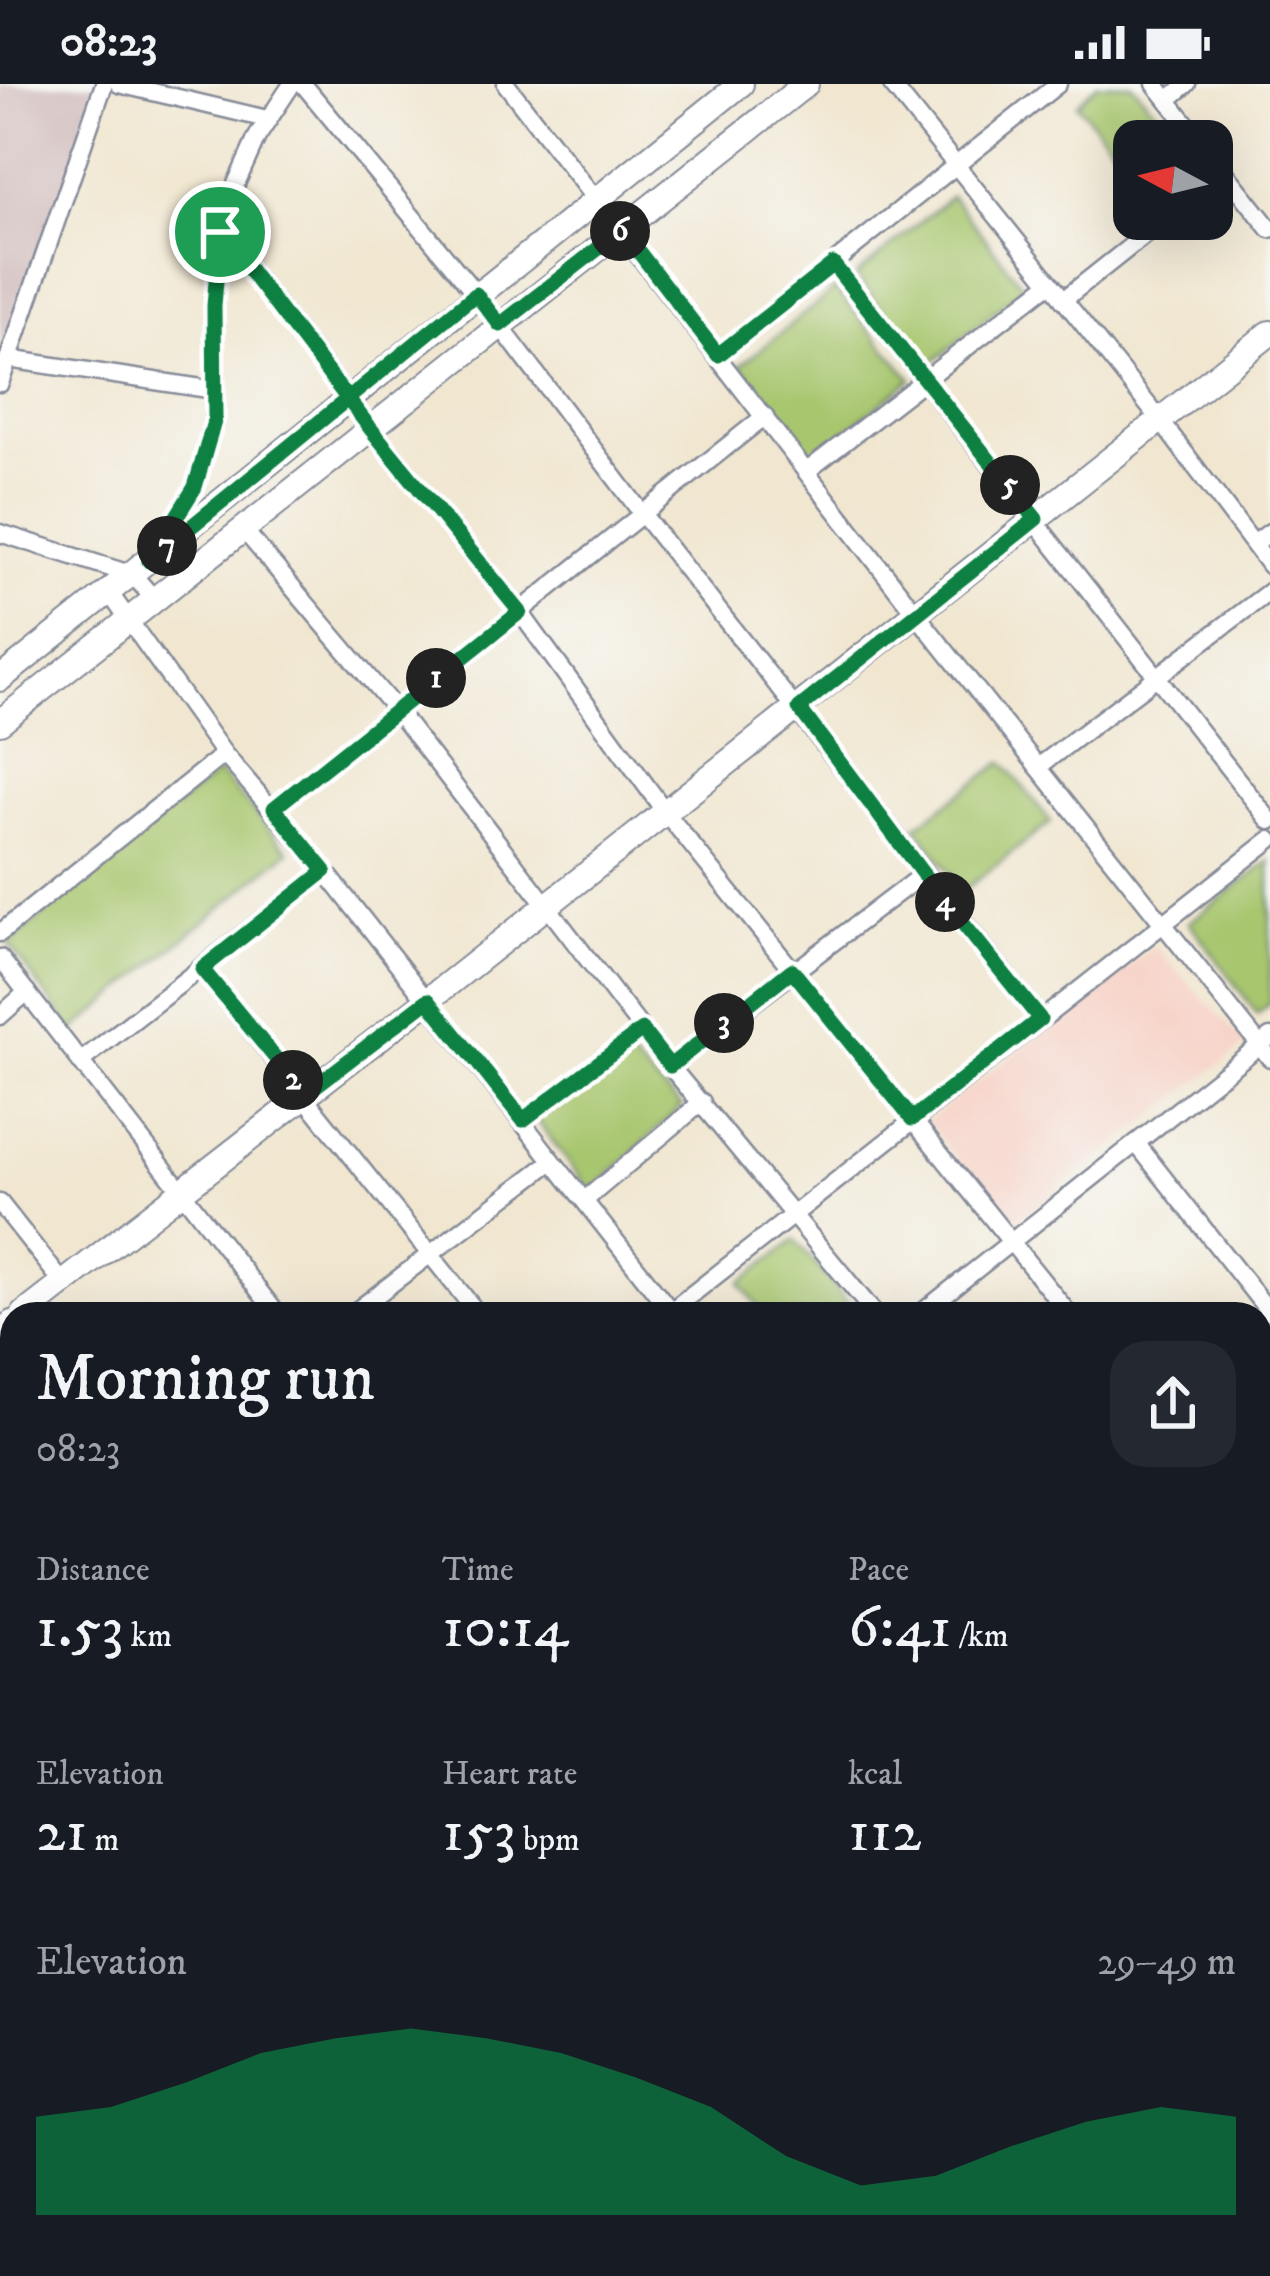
<!DOCTYPE html>
<html lang="en">
<head>
<meta charset="utf-8">
<style>
  :root { --surface:#171b24; --page:#242831; --text:#f1f3f6; --muted:#9ea1a6; --accent:#0b8043 }
  body { margin:0; font-family:"IM FELL DW Pica",serif; background:var(--page); color:var(--text); height:100vh; display:flex; flex-direction:column; font-size:45px; white-space:nowrap }
  * { box-sizing:border-box; margin:0 }
  p { font-size:39px; color:var(--muted) }
  .icon { flex:none; width:66px; height:66px; fill:none; stroke:currentColor; stroke-width:2; stroke-linecap:round; stroke-linejoin:round }
  .map { position:relative; flex:1; overflow:hidden }
  .details { position:absolute; left:0px; top:1218px; width:1272px; height:975px; display:flex; flex-direction:column; background:var(--surface); border-radius:36px 36px 0 0; box-shadow:0 12px 48px #0002 }
  .details>* { flex:none }
  .needle { width:78px; rotate:277deg }
  .controls { position:absolute; left:1113px; top:36px; display:grid; gap:24px }
  .controls a { display:grid; place-items:center; width:120px; height:120px; border-radius:24px; background:var(--surface); box-shadow:0 12px 48px #0002; font-size:60px }
  .pin { position:absolute; display:grid; place-items:center; width:102px; height:102px; color:#fff; margin:-51px; border:6px solid #fff; border-radius:50%; box-shadow:0 3px 12px #0007 }
  .km { position:absolute; width:60px; height:60px; margin:-30px; border-radius:50%; background:#222; color:#fff; font-size:33px; line-height:60px; text-align:center }
  .round { display:grid; place-items:center; flex:none; width:126px; height:126px; border-radius:36px; background:var(--page) }
  .head { display:flex; align-items:center; justify-content:space-between; height:204px; padding:0 36px }
  h1 { font-size:66px; font-weight:600; line-height:90px }
  .figures { display:grid; grid-template-columns:repeat(3,1fr); gap:18px; height:204px; padding:12px 36px }
  .figures div { display:grid; align-content:center }
  .figures b { font-size:60px; font-weight:600 }
  .figures small { font-size:33px; font-weight:400 }
  .figures p { font-size:33px }
  .chart { height:336px; padding:24px 36px }
  .chart p { display:flex; justify-content:space-between }
  .chart svg { width:100%; height:216px; margin-top:12px; fill:var(--accent); opacity:.7 }
  .status { display:flex; justify-content:space-between; align-items:center; height:84px; padding:0 60px; background:var(--surface); direction:ltr }
  .status svg { height:33px; fill:currentColor }
  .map>svg:first-child { display:block }
  .built { fill:#f7d1c6 }
  .industrial { fill:#d2bfbf }
  .green { fill:#a8c66e; stroke:#627a66; stroke-width:3 }
  .lines { fill:none; stroke-linecap:round; stroke-linejoin:round }
  .street-casing { stroke:#868b98; stroke-width:21 }
  .secondary-casing { stroke:#868b98; stroke-width:28 }
  .street { stroke:#fff; stroke-width:16 }
  .secondary { stroke:#fff; stroke-width:24 }
  .route-casing { stroke:#fff; stroke-width:24 }
  .route { stroke:#0b8043; stroke-width:15 }
</style>
</head>
<body>
<div class="status"><b>08:23</b><svg viewBox="0 0 49 12"><path d="M0 12V9h3v3zM5 12V6h3v6zM10 12V3h3v9zM15 12V0h3v12zM26 1h20v11H26zM47 4h2v5h-2z"/></svg></div>
<div class="map">
<svg width="1270" height="2192" viewBox="0 0 1270 2192">
  <rect width="100%" height="100%" fill="#f6f6f2"/>
  <filter id="ink" filterUnits="userSpaceOnUse"><feTurbulence type="fractalNoise" baseFrequency=".00833" numOctaves="2"/><feDisplacementMap in="SourceGraphic" scale="24" xChannelSelector="R" yChannelSelector="G"/><feConvolveMatrix kernelMatrix="1 2 1 2 8 2 1 2 1" color-interpolation-filters="sRGB"/></filter>
  <filter id="wash" filterUnits="userSpaceOnUse"><feTurbulence type="fractalNoise" baseFrequency=".004" numOctaves="4" result="noise"/><feDisplacementMap in="SourceGraphic" scale="48" xChannelSelector="R" yChannelSelector="G"/><feGaussianBlur stdDeviation="2.7" result="paint"/><feColorMatrix in="noise" values="0 0 0 0 0 0 0 0 0 0 0 0 0 0 0 0 0 1.4 0 .05"/><feComposite in="paint" operator="in"/></filter>
  <g filter="url(#wash)">
    <rect width="100%" height="100%" fill="#f1e7d1"/>
    <!-- built -->
    <path class="built" d="M1155 863 1246 960 1011 1141 926 1037Z"/>
    <!-- industrial -->
    <path class="industrial" d="M0 0H108L0 313Z"/>
    <!-- green -->
    <g class="green">
      <path d="M1097 0H1132L1182 57H1134V89L1077 20Z"/>
      <path d="M951 112 1024 203 927 283 856 192Z"/>
      <path d="M835 205 912 295 812 374 740 282Z"/>
      <path d="M1003 678 1051 738 963 807 916 742Z"/>
      <path d="M218 688 289 767 73 947 8 860Z"/>
      <path d="M1270 777V920L1257 930 1189 838Z"/>
      <path d="M621 965 682 1022 591 1108 535 1034Z"/>
      <path d="M795 1156 857 1230H764L740 1199Z"/>
    </g>
  </g>
  <g filter="url(#ink)">
    <g class="lines">
      <!-- street casing -->
      <g class="street-casing">
        <g id="street">
          <path d="M119 0 267 35"/>
          <path d="M303 0 476 210 644 432 1040 935"/>
          <path d="M506 0 917 531 1270 974"/>
          <path d="M891 0 1160 336 1270 482"/>
          <path d="M1155 0 1200 57"/>
          <path d="M1168 16 1187 0"/>
          <path d="M1212 72 1270 145"/>
          <path d="M221 148 370 343 520 528 666 729 1069 1230"/>
          <path d="M833 180 1270 737"/>
          <path d="M1063 216 1165 135"/>
          <path d="M718 271 1058 0"/>
          <path d="M8 275 215 306"/>
          <path d="M0 299 104 0"/>
          <path d="M807 387 1050 199"/>
          <path d="M243 445 396 626 670 982 875 1230"/>
          <path d="M0 449 133 491 155 516"/>
          <path d="M1254 460 1270 448"/>
          <path d="M155 465 195 403 215 334 214 222 221 148 227 120 257 53 292 0"/>
          <path d="M108 507 224 670 325 787 673 1230"/>
          <path d="M1038 683 1270 507"/>
          <path d="M274 724 765 332"/>
          <path d="M0 849 224 670"/>
          <path d="M0 874 277 1230"/>
          <path d="M202 885 478 1230"/>
          <path d="M0 932 27 908"/>
          <path d="M80 978 325 787"/>
          <path d="M670 982 923 790"/>
          <path d="M523 1037 642 946"/>
          <path d="M1136 1059 1270 1229"/>
          <path d="M586 1115 702 1018"/>
          <path d="M0 1119 63 1199"/>
          <path d="M352 1230 551 1078"/>
          <path d="M667 1230 1270 756"/>
          <path d="M920 1230 1270 953"/>
          <path d="M0 1374 12 1389"/>
          <path d="M1260 1467 1270 1479"/>
          <path d="M0 1519 12 1509"/>
          <path d="M0 1667 12 1681"/>
          <path d="M1260 1724 1270 1737"/>
          <path d="M1260 1908 1270 1900"/>
          <path d="M0 1969 12 1959"/>
          <path d="M1260 1969 1270 1982"/>
          <path d="M0 2032 12 2043"/>
          <path d="M161 2181 173 2192"/>
          <path d="M639 2181 648 2192"/>
          <path d="M832 2181 841 2192"/>
          <path d="M1027 2181 1036 2192"/>
          <path d="M912 2192 925 2181"/>
        </g>
      </g>
      <!-- secondary casing -->
      <g class="secondary-casing">
        <g id="secondary">
          <path d="M0 595 741 0"/>
          <path d="M0 638 806 0"/>
          <path d="M24 1230 428 916 1270 249"/>
          <path d="M0 1249 12 1239"/>
          <path d="M1260 1497 1270 1489"/>
          <path d="M1260 1545 1270 1538"/>
          <path d="M388 2192 403 2181"/>
          <path d="M444 2192 459 2181"/>
        </g>
      </g>
      <!-- street -->
      <use href="#street" class="street"/>
      <!-- secondary -->
      <use href="#secondary" class="secondary"/>
    </g>
  </g>
  <g class="lines" filter="url(#ink)">
    <!-- route casing -->
    <g class="route-casing">
      <path id="route" d="M220 148 370 344 520 528 274 724 325 787 202 885 305 1010 428 916 523 1036 642 946 670 982 792 886 912 1035 1040 935 923 790 799 624 1036 435 833 180 718 271 622 146 500 241 476 210 149 477 195 403 215 334 214 222 220 148"/>
    </g>
    <!-- route -->
    <use href="#route" class="route"/>
  </g>
</svg>
<div class="controls">
<a><svg class="needle" viewBox="-14 -14 28 28"><path d="M0-13l5 13h-10z" fill="#e53935"/><path d="M0 13l5-13h-10z" fill="#9ea1a6"/></svg></a>
</div>
<div class="pin" style="left:220px;top:148px;background:#1e9e55"><svg class="icon" aria-label="arrive" viewBox="0 0 24 24"><path d="M6 21V4h12l-3 4 3 4H6"/></svg></div>
<b class="km" style="left:436px;top:594px">1</b>
<b class="km" style="left:293px;top:996px">2</b>
<b class="km" style="left:724px;top:939px">3</b>
<b class="km" style="left:945px;top:818px">4</b>
<b class="km" style="left:1010px;top:401px">5</b>
<b class="km" style="left:620px;top:147px">6</b>
<b class="km" style="left:167px;top:462px">7</b>
<section class="details">
<div class="head"><div><h1>Morning run</h1><p>08:23</p></div><a class="round"><svg class="icon" aria-label="share" viewBox="0 0 24 24"><path d="M12 15V3M7 8l5-5 5 5M5 13v7h14v-7"/></svg></a></div>
<div class="figures">
<div><p>Distance</p><b>1.53<small> km</small></b></div>
<div><p>Time</p><b>10:14</b></div>
<div><p>Pace</p><b>6:41<small> /km</small></b></div>
</div>
<div class="figures">
<div><p>Elevation</p><b>21<small> m</small></b></div>
<div><p>Heart rate</p><b>153<small> bpm</small></b></div>
<div><p>kcal</p><b>112</b></div>
</div>
<div class="chart"><p><span>Elevation</span>29–49 m</p>
<svg viewBox="0 0 160 44" preserveAspectRatio="none"><path d="M0 44V24L10 22L20 17L30 11L40 8L50 6L60 8L70 11L80 16L90 22L100 32L110 38L120 36L130 30L140 25L150 22L160 24V44z"/></svg>
</div>
</section>
</div>
</body>
</html>
